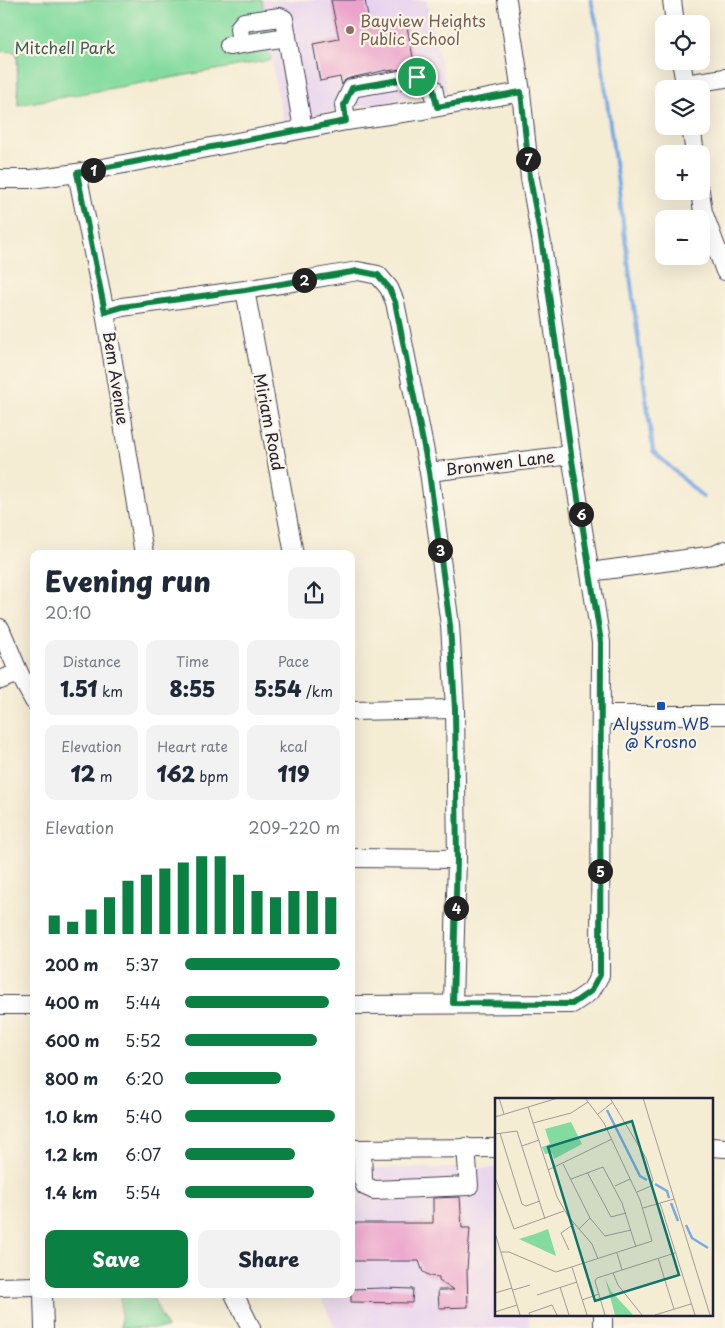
<!DOCTYPE html>
<html lang="en">
<head>
<meta charset="utf-8">
<style>
  :root { --surface:#fff; --page:#f2f2f3; --text:#1f2937; --muted:#747a83; --accent:#0b8043 }
  body { margin:0; font-family:"Playpen Sans",sans-serif; background:var(--page); color:var(--text); height:100vh; display:flex; flex-direction:column; font-size:19px; white-space:nowrap }
  * { box-sizing:border-box; margin:0 }
  p { font-size:16px; color:var(--muted) }
  .icon { flex:none; width:28px; height:28px; fill:none; stroke:currentColor; stroke-width:2; stroke-linecap:round; stroke-linejoin:round }
  .map { position:relative; flex:1; overflow:hidden }
  .panel { position:absolute; left:30px; top:550px; width:325px; height:748px; display:flex; flex-direction:column; background:var(--surface); border-radius:10px; box-shadow:0 5px 20px #0002 }
  .panel>* { flex:none }
  .tools { position:absolute; left:655px; top:15px; display:grid; gap:10px }
  .tools a { display:grid; place-items:center; width:55px; height:55px; border-radius:10px; background:var(--surface); box-shadow:0 5px 20px #0002; font-size:25px }
  .pin { position:absolute; display:grid; place-items:center; width:42px; height:42px; color:#fff; margin:-21px; border:2px solid #fff; border-radius:50%; box-shadow:0 1px 5px #0007 }
  .km { position:absolute; width:25px; height:25px; margin:-12px; border-radius:50%; background:#222; color:#fff; font-size:14px; line-height:25px; text-align:center }
  .round { display:grid; place-items:center; flex:none; width:52px; height:52px; border-radius:10px; background:var(--page) }
  .head { display:flex; align-items:center; justify-content:space-between; height:85px; padding:0 15px }
  h1 { font-size:28px; font-weight:800; line-height:38px }
  .metrics { display:grid; grid-template-columns:repeat(3,1fr); gap:8px; height:85px; padding:5px 15px }
  .metrics div { display:grid; align-content:center; border-radius:10px; background:var(--page); text-align:center }
  .metrics b { font-size:21px; font-weight:800 }
  .metrics small { font-size:14px; font-weight:400 }
  .metrics p { font-size:14px }
  .chart { height:140px; padding:10px 15px }
  .chart p { display:flex; justify-content:space-between }
  .chart svg { width:100%; height:90px; margin-top:5px; stroke:var(--accent); stroke-width:6 }
  .button { display:flex; gap:10px; margin-top:auto; padding:10px 15px }
  .button a { flex:1; height:58px; border-radius:10px; background:var(--accent); color:#fff; font-size:20px; font-weight:800; line-height:58px; text-align:center }
  .button a+a { background:var(--page); color:var(--text) }
  ul { padding:0 15px; list-style:none; font-size:16px }
  li { display:grid; grid-template-columns:80px 60px 1fr; align-items:center; height:38px }
  li i { height:12px; border-radius:6px; background:var(--accent) }
  .map>svg:first-child { display:block }
  .built { fill:#e7d2f0 }
  .green { fill:#83db9f; stroke:#527e6d }
  .lines { fill:none; stroke-linecap:round; stroke-linejoin:round }
  .stream { stroke:#78a9e3; stroke-width:4 }
  .building { fill:#eba3cc }
  .minor-casing { stroke:#424052; stroke-width:20 }
  .minor { stroke:#fff; stroke-width:18 }
  .route-casing { stroke:#fff; stroke-width:10 }
  .route { stroke:#0b8043; stroke-width:6 }
  .education-dot { fill:#8d6e63; stroke:#fcf5e5; stroke-width:2 }
  .transit-dot { fill:#1a4fb4; stroke:#fcf5e5; stroke-width:2 }
  .labels { text-anchor:middle; stroke-width:4.5; stroke-linejoin:round; paint-order:stroke }
  .education-label { font-size:16px; fill:#785e54; stroke:#fcf5e5; text-anchor:start }
  .park-label { font-size:16px; fill:#3f5a59; stroke:#fcf5e5 }
  .street-label { font-size:16px; fill:#22223b; stroke:#fcf5e5 }
  .transit-label { font-size:16px; fill:#164399; stroke:#fcf5e5 }
  .inset-river { fill:none; stroke:#78a9e3; stroke-width:2.5 }
  .inset-road { fill:none; stroke:#a09b96; stroke-width:1 }
  .view { fill:#0f766e; fill-opacity:0.15; stroke:#0f766e; stroke-width:2.5 }
  .inset-edge { fill:none; stroke:#22223b; stroke-width:2.5 }
</style>
</head>
<body>
<div class="map">
<svg width="725" height="1328" viewBox="0 0 725 1328">
  <rect width="100%" height="100%" fill="#fcf5e5"/>
  <filter id="ink" filterUnits="userSpaceOnUse"><feTurbulence type="fractalNoise" baseFrequency=".02" numOctaves="2"/><feDisplacementMap in="SourceGraphic" scale="10" xChannelSelector="R" yChannelSelector="G"/><feConvolveMatrix kernelMatrix="1 2 1 2 8 2 1 2 1" color-interpolation-filters="sRGB"/></filter>
  <filter id="wash" filterUnits="userSpaceOnUse"><feTurbulence type="fractalNoise" baseFrequency=".0096" numOctaves="4" result="noise"/><feDisplacementMap in="SourceGraphic" scale="20" xChannelSelector="R" yChannelSelector="G"/><feGaussianBlur stdDeviation="1.12" result="paint"/><feColorMatrix in="noise" values="0 0 0 0 0 0 0 0 0 0 0 0 0 0 0 0 0 1.4 0 .05"/><feComposite in="paint" operator="in"/></filter>
  <g filter="url(#wash)">
    <rect width="100%" height="100%" fill="#f4ecd3"/>
    <!-- built -->
    <g class="built">
      <path d="M262 0H426L447 91 283 120 271 60Z"/>
      <path d="M351 1168H496V1314H529V1328H335L319 1294H351Z"/>
    </g>
    <!-- green -->
    <g class="green">
      <path d="M0 0H262L271 60 18 105 17 52 0 51Z"/>
      <path d="M121 1294H151L167 1328H121Z"/>
    </g>
    <g class="lines">
      <!-- stream -->
      <path class="stream" d="M591 0 597 25 653 451 703 497"/>
    </g>
    <g id="blocks">
      <!-- building -->
      <g class="building">
        <path d="M331 0H365L370 29 406 22 415 67 387 71V70L350 78 345 80 342 85 340 77 320 81 313 44 339 39Z"/>
        <path d="M460 1197 462 1228H470L467 1269 468 1307 439 1308 438 1290H454L439 1281V1277L430 1276 423 1272 419 1261H351V1223H433V1198Z"/>
        <path d="M384 1288 413 1289 412 1303 351 1302V1289Z"/>
      </g>
    </g>
  </g>
  <g filter="url(#ink)">
    <use href="#blocks" fill-opacity="0" stroke="#424052" stroke-width="1"/>
    <g class="lines">
      <!-- minor casing -->
      <g class="minor-casing">
        <g id="minor">
          <path d="M672 0 675 24"/>
          <path d="M241 44 239 28 244 22 280 17 284 19 287 37"/>
          <path d="M229 46 287 37 303 129"/>
          <path d="M681 61 686 89"/>
          <path d="M685 84 725 78"/>
          <path d="M346 121 344 105 352 88 417 77 433 88 437 107"/>
          <path d="M691 126 695 154"/>
          <path d="M77 173 105 312 144 554"/>
          <path d="M0 179H32L77 173 346 121 423 110 521 92"/>
          <path d="M700 191 703 212 725 271"/>
          <path d="M245 290 294 554"/>
          <path d="M105 312 122 307 245 290 358 271 378 275 389 288 395 302 429 472 450 625 455 709 457 859 453 1003"/>
          <path d="M429 472 571 455"/>
          <path d="M590 572 715 555 725 550"/>
          <path d="M0 628 19 673 34 701"/>
          <path d="M0 680 19 673"/>
          <path d="M351 711 455 709"/>
          <path d="M602 715H725"/>
          <path d="M351 858 457 859"/>
          <path d="M0 1005H34"/>
          <path d="M351 1005 572 1004 591 991 600 975 601 642 571 455 542 244 530 178 521 92 507 0"/>
          <path d="M711 1147 725 1148"/>
          <path d="M352 1149 496 1148"/>
          <path d="M362 1149 363 1180 365 1186 374 1190 469 1186 466 1147"/>
          <path d="M0 1287 34 1286"/>
          <path d="M43 1294 44 1328"/>
          <path d="M234 1294 251 1328"/>
          <path d="M603 1314V1328"/>
        </g>
      </g>
      <!-- minor -->
      <use href="#minor" class="minor"/>
    </g>
  </g>
  <g class="lines" filter="url(#ink)">
    <!-- route casing -->
    <g class="route-casing">
      <path id="route" d="M417 77 433 88 437 107 521 92 530 178 542 244 571 454 601 642 600 975 591 991 572 1004 453 1003 457 859 455 709 450 625 429 472 395 302 389 288 378 275 358 271 245 290 122 307 105 312 77 173 346 121 344 105 352 88Z"/>
    </g>
    <!-- route -->
    <use href="#route" class="route"/>
  </g>
  <!-- markers -->
  <circle class="education-dot" cx="350" cy="30" r="5"/>
  <rect class="transit-dot" x="656" y="701" width="10" height="10" rx="2.5"/>
  <g class="labels">
    <!-- education labels -->
    <g class="education-label">
      <text x="360" y="27">Bayview Heights<tspan x="360" dy="18">Public School</tspan></text>
    </g>
    <!-- park labels -->
    <g class="park-label">
      <text x="65" y="54">Mitchell Park</text>
    </g>
    <!-- street labels -->
    <g class="street-label">
      <text transform="translate(116 378) rotate(81)" y="6">Bem Avenue</text>
      <text transform="translate(269 422) rotate(79)" y="6">Miriam Road</text>
      <text transform="translate(500 463) rotate(-7)" y="6">Bronwen Lane</text>
    </g>
    <!-- transit labels -->
    <g class="transit-label">
      <text x="661" y="730">Alyssum WB<tspan x="661" dy="18">@ Krosno</tspan></text>
    </g>
  </g>
  <!-- overview -->
  <g transform="translate(495 1098)">
    <rect width="218" height="218" fill="#f4ecd3"/>
    <path d="M76 24 87 46 59 61 57 55 50 56 47 49 55 46 50 31ZM53 131 61 158 24 141 40 136ZM110 180 116 193 138 217H120Z" fill="#83db9f"/>
    <path class="inset-river" d="M112 12 145 78 152 82M160 86 172 93 174 100M176 105 183 123M191 127 197 140 213 150"/>
    <path class="inset-road" d="M4 0 9 16M115 0 151 60 158 82 156 88 142 94M148 0 215 217M33 9 62 99 73 118 97 146 103 161M103 16 118 4M0 19 63 0M38 25 76 15 93 4M5 35 27 106 31 108 45 103M0 36 22 33 50 121M27 48 44 42M68 66 95 120 110 138 136 132M53 72 117 41M92 74 116 119 131 115M0 79 19 131 69 113M76 81 108 69 127 105 141 149M120 88 135 81M165 105 200 217M148 110 179 101M84 131 95 120M0 135 25 217M74 152 66 135 79 126M6 154H14L61 174 157 143 145 102 109 25 90 0M122 155 127 172M163 160 179 211M77 169 92 217M118 175 123 187 147 217M65 189 74 217M18 192 35 187M0 195 17 190M42 197 82 184M87 202 104 196M0 214 22 207M35 217 34 215 57 207 62 217M110 217 100 183 102 180 180 155M160 217 196 206"/>
    <path class="view" d="M137 23 184 177 100 203 53 49Z"/>
    <rect width="218" height="218" class="inset-edge"/>
  </g>
</svg>
<div class="tools">
<a><svg class="icon" aria-label="locate" viewBox="0 0 24 24"><circle cx="12" cy="12" r="6"/><path d="M12 2v4M12 18v4M2 12h4M18 12h4"/></svg></a>
<a><svg class="icon" aria-label="layers" viewBox="0 0 24 24"><path d="M12 4l9 5-9 5-9-5zM3 14l9 5 9-5"/></svg></a>
<a>+</a>
<a>−</a>
</div>
<div class="pin" style="left:417px;top:77px;background:#1e9e55"><svg class="icon" aria-label="arrive" viewBox="0 0 24 24"><path d="M6 21V4h12l-3 4 3 4H6"/></svg></div>
<b class="km" style="left:93px;top:170px">1</b>
<b class="km" style="left:304px;top:280px">2</b>
<b class="km" style="left:440px;top:550px">3</b>
<b class="km" style="left:456px;top:908px">4</b>
<b class="km" style="left:600px;top:871px">5</b>
<b class="km" style="left:581px;top:514px">6</b>
<b class="km" style="left:528px;top:159px">7</b>
<section class="panel">
<div class="head"><div><h1>Evening run</h1><p>20:10</p></div><a class="round"><svg class="icon" aria-label="share" viewBox="0 0 24 24"><path d="M12 15V3M7 8l5-5 5 5M5 13v7h14v-7"/></svg></a></div>
<div class="metrics">
<div><p>Distance</p><b>1.51<small> km</small></b></div>
<div><p>Time</p><b>8:55</b></div>
<div><p>Pace</p><b>5:54<small> /km</small></b></div>
</div>
<div class="metrics">
<div><p>Elevation</p><b>12<small> m</small></b></div>
<div><p>Heart rate</p><b>162<small> bpm</small></b></div>
<div><p>kcal</p><b>119</b></div>
</div>
<div class="chart"><p><span>Elevation</span>209–220 m</p>
<svg viewBox="0 0 160 44" preserveAspectRatio="none"><path d="M5 44V35M15 44V38M25 44V32M35 44V26M45 44V18M55 44V15M65 44V12M75 44V9M85 44V6M95 44V6M105 44V15M115 44V23M125 44V26M135 44V23M145 44V23M155 44V26"/></svg>
</div>
<ul>
<li><b>200 m</b>5:37<i style="width:100%"></i></li>
<li><b>400 m</b>5:44<i style="width:93%"></i></li>
<li><b>600 m</b>5:52<i style="width:85%"></i></li>
<li><b>800 m</b>6:20<i style="width:62%"></i></li>
<li><b>1.0 km</b>5:40<i style="width:97%"></i></li>
<li><b>1.2 km</b>6:07<i style="width:71%"></i></li>
<li><b>1.4 km</b>5:54<i style="width:83%"></i></li>
</ul>
<div class="button"><a>Save</a><a>Share</a></div>
</section>
</div>
</body>
</html>
